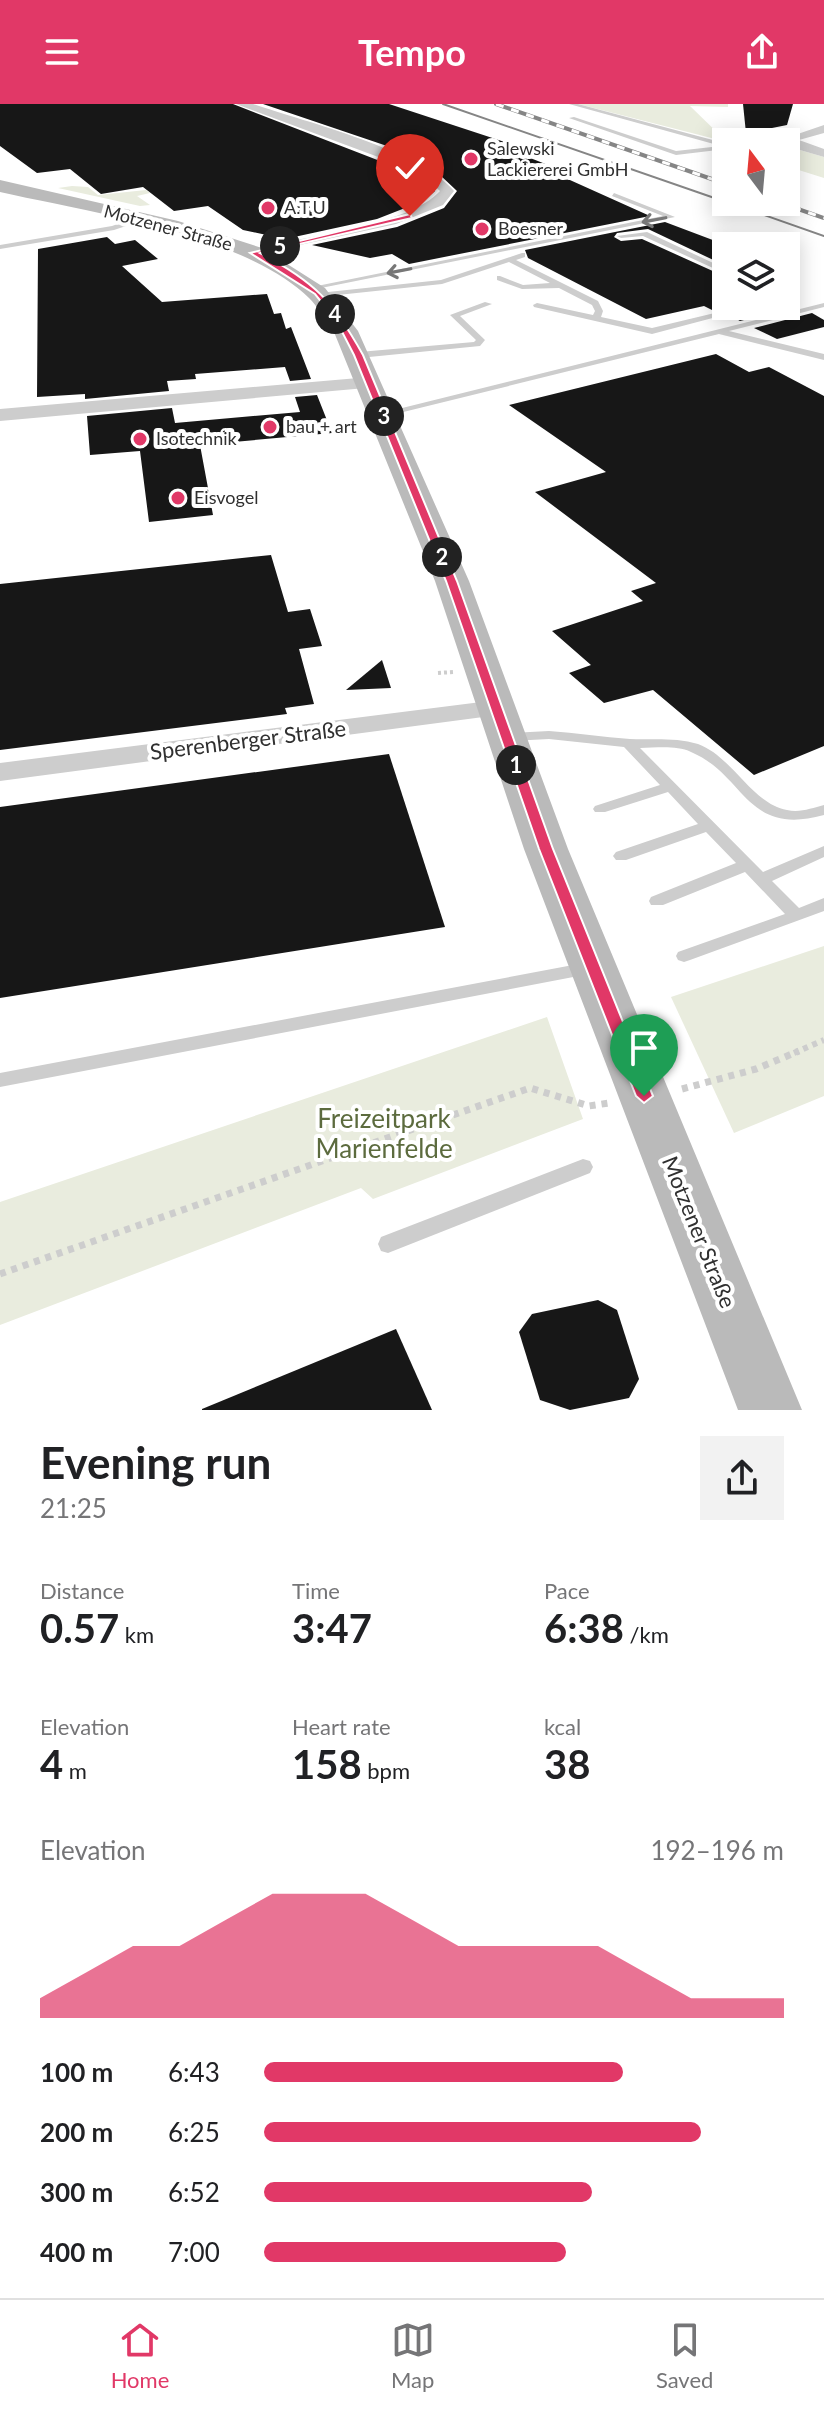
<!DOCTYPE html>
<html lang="en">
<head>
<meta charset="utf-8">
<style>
  :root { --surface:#fff; --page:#f2f2f2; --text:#202124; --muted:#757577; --line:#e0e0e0; --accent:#e13867 }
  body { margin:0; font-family:Lato,sans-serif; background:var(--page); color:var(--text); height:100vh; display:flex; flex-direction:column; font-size:30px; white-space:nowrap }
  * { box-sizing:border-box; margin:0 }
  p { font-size:26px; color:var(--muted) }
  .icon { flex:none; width:44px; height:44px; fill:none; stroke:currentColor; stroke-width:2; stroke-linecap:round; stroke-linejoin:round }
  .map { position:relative; height:1306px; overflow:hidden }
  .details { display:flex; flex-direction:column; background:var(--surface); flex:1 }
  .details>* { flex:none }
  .needle { width:52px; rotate:344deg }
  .tools { position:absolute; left:712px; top:24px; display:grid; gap:16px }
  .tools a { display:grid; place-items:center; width:88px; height:88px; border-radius:0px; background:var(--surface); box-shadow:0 4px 20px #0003; font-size:40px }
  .pin { position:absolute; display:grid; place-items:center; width:68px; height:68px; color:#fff; margin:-82px -34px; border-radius:50% 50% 50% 0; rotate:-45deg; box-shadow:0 0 8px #0007 }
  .pin .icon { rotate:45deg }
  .km { position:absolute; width:40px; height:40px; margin:-20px; border-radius:50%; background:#222; color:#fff; font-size:22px; line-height:40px; text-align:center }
  .round { display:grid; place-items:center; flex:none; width:84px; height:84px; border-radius:0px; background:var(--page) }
  .head { display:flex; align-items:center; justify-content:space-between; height:136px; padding:0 40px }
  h1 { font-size:44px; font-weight:700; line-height:60px }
  .metrics { display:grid; grid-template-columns:repeat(3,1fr); gap:12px; height:136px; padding:8px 40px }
  .metrics div { display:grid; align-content:center }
  .metrics b { font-size:40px; font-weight:700 }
  .metrics small { font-size:22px; font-weight:400 }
  .metrics p { font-size:22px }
  .chart { height:224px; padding:16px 40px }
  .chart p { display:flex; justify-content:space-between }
  .chart svg { width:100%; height:144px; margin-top:8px; fill:var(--accent); opacity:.7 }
  ul { padding:0 40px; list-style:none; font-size:26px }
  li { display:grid; grid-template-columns:128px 96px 1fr; align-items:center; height:60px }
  li i { height:20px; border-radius:10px; background:var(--accent) }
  header { display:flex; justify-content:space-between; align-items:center; height:104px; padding:0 40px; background:var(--accent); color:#fff; font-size:36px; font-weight:700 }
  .menu { display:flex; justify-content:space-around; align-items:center; height:112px; border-top:2px solid var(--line); background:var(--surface); font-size:22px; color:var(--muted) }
  .menu a { display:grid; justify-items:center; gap:4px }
  .menu .active { color:var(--accent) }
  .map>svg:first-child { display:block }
  .green { fill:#e9ecde }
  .building { fill:#171717 }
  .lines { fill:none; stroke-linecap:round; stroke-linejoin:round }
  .path-far2 { stroke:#cdcdcd; stroke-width:4; stroke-dasharray:3 3; stroke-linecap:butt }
  .path-far1 { stroke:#cdcdcd; stroke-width:6; stroke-dasharray:5 5; stroke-linecap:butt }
  .path { stroke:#cdcdcd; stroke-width:7; stroke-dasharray:6 6; stroke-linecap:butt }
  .lane { fill:#cdcdcd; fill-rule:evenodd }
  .street { fill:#cdcdcd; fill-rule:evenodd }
  .secondary { fill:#bababa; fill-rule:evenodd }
  .tram { stroke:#858585; stroke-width:2 }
  .rail-casing { stroke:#858585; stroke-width:4 }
  .rail { stroke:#fff; stroke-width:3; stroke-dasharray:8; stroke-linecap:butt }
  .oneway { stroke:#777 }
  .route { fill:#e13867; stroke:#fff; stroke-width:2 }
  .poi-dot { fill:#e13867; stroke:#fff; stroke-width:3 }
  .labels { text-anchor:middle; stroke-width:8; stroke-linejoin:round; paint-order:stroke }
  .far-poi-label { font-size:18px; fill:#303030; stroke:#fff; text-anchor:start }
  .far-street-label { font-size:18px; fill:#303030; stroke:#fff }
  .street-label { font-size:22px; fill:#303030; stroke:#fff }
  .near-park-label { font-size:26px; fill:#5c6b3e; stroke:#fff }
</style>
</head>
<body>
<header><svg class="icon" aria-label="menu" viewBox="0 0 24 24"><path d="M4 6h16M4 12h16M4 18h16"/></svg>Tempo<svg class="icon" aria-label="share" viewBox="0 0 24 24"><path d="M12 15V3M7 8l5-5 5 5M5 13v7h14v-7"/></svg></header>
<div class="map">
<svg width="824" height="1306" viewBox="0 0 824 1306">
  <rect width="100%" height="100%" fill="#fff"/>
  <!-- green -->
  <g class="green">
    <path d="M578 0H728V3L690 2 727 38Z"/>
    <path d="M786 42 824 53V74L786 62Z"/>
    <path d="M72 82 88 83 98 91 146 86 150 89 137 92 150 101 140 102 58 84Z"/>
    <path d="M824 842V992L734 1029 671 893Z"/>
    <path d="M547 913 583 1015 373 1095 361 1084 0 1221V1098Z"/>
  </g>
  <!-- building -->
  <g class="building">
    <path d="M0 0H233L380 57 435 87 423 97 377 115 285 135 243 126 208 102 174 107 143 83 101 90 70 65 37 69 0 42Z"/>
    <path d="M263 0H389L532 47 520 50 571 70 561 72 650 112 409 160 392 150 370 154 312 141 397 123 444 104 457 87 439 70 390 43Z"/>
    <path d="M743 0H793L787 21 746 29Z"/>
    <path d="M665 118 726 141V162L648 125 617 129 614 133 621 137 642 135 726 173V202H731L712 206 704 202 646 215 528 154 525 146Z"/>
    <path d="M107 133 115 140 135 136 158 155 122 162 162 198 267 190 274 210 281 209 286 225 291 223 311 275 290 277 285 263 195 270 196 275 167 277 169 287 85 295V290L37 293 38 145Z"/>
    <path d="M761 202H800L740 217 731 212Z"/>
    <path d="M812 209 824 216V223L777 235 754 224Z"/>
    <path d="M716 250 749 268 769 263 824 292V642L754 671 653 586 604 599 569 569 591 561 552 527 643 497 631 487 656 479 535 388 606 368 509 301Z"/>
    <path d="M317 291 332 329 200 341 213 411 149 418 140 347 90 351 87 312 172 304 175 319 300 308 295 293Z"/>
    <path d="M271 451 288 508 310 505 322 542 299 545 314 600 285 604 287 610 0 646V480Z"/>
    <path d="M382 556 391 584 346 586Z"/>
    <path d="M389 650 445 823 0 894V703Z"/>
    <path d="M598 1196 617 1206 639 1275 629 1294 570 1306 540 1296 519 1228 532 1210Z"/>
    <path d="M396 1225 432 1306H202V1305Z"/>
  </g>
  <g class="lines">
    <!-- path-far2 -->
    <path class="path-far2" d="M438 569 453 568"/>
    <!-- path-far1 -->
    <path class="path-far1" d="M794 949 824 936"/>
    <!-- path -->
    <g class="path">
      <path d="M682 985 756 965 799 947"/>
      <path d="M0 1170 530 984 589 1002 609 999"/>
    </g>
    <!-- lane -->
    <g class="lane">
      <path d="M569 0H578L724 39 726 45 676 51 569 14 574 13 676 47 721 42Z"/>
      <path d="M614 89 675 113 311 186 307 184 663 112 612 92Z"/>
      <path d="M141 112 144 116 114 126 0 145V141L112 122Z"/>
      <path d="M647 128 726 165V170L643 132 621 134 617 132Z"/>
      <path d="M522 149H525V153L516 156 598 197 603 207 601 213 652 224 744 202H758L652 230 534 203 533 201 537 199 593 211 595 207 592 201 559 184 522 185 497 176V172H500L523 181 550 179 509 158 442 180 328 192 324 190 328 188 441 176Z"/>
      <path d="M485 198 492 200 460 212 485 236 480 242 359 254 355 251 359 248 474 238 476 236 450 211Z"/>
      <path d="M824 199V203L729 227 824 250V256L719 230 383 313 378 310Z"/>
      <path d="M549 627C576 629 603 633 630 635 652 636 676 633 698 640 733 653 751 699 787 706 800 709 812 704 824 701V711C745 733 746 671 691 648 676 641 656 644 640 644L763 768 824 742V753L772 777 799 804 824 794V807L690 856 684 858 678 856 676 852 678 848 785 810 745 768 663 801H651L649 797 651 793 736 759 706 728 626 756H616L613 752 616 748 698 720 668 688 605 708H595L593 705 595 702 660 681 624 643 549 635 511 637 504 633 511 629Z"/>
      <path d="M589 858 595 860 597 864 595 868 589 870 0 983V969Z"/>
      <path d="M583 1055 590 1057 593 1063 590 1069 388 1149 381 1147 378 1140 381 1133Z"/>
    </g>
    <!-- street -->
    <g class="street">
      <path d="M236 0H253C305 18 420 46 454 87L443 101 396 120 249 152V146C295 134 409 122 440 87L431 79 381 54Z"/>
      <path d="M824 21V29L799 36 824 45V53L793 44 786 34Z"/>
      <path d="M370 273 377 275V283L0 317V305Z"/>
      <path d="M497 596 506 598 510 604 506 610 0 677V659Z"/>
    </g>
    <!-- secondary -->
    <path class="secondary" d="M0 76 178 117 262 144 325 184 358 227 469 477 568 745 802 1306H738L524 745 435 477 334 228C326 217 318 203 309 194 244 130 88 108 0 88Z"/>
    <!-- tram -->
    <g class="tram">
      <path d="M443 0 726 98"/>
      <path d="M727 98 824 132"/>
    </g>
    <!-- rail casing -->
    <g class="rail-casing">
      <g id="rail">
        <path d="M496 0 726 80"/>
        <path d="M778 98 824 114"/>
      </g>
    </g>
    <!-- rail -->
    <use href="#rail" class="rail"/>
  </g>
  <!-- one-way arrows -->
  <defs><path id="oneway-shaft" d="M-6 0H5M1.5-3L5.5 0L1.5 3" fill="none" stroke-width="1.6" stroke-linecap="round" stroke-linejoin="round" transform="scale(2)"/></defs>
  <g class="oneway">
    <use href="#oneway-shaft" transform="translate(654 116) rotate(169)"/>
    <use href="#oneway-shaft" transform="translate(399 167) rotate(169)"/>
  </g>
  <!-- route -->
  <path class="route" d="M410 110 412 114 260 149C315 178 333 197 363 251L457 477 553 745 653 992 644 999 636 992 539 745 446 477 354 251 336 216 315 190 250 149Z"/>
  <!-- markers -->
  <g class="poi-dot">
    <circle cx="471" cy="55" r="8"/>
    <circle cx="268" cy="104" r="8"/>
    <circle cx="482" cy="125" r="8"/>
    <circle cx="270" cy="323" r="8"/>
    <circle cx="140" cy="335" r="8"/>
    <circle cx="178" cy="394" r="8"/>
  </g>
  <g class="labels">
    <!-- far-poi labels -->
    <g class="far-poi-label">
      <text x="487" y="51">Salewski<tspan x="487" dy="21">Lackiererei GmbH</tspan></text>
      <text x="284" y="110">A.T.U</text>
      <text x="498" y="131">Boesner</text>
      <text x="286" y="329">bau + art</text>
      <text x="156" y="341">Isotechnik</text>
      <text x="194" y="400">Eisvogel</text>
    </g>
    <!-- far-street labels -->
    <g class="far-street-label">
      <text transform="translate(168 124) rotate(15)" y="6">Motzener Straße</text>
    </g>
    <!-- street labels -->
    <g class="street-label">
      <text transform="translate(248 636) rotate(-7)" y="8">Sperenberger Straße</text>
      <text transform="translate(699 1128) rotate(68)" y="8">Motzener Straße</text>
    </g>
    <!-- near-park labels -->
    <g class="near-park-label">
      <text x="384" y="1024">Freizeitpark<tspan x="384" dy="30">Marienfelde</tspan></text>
    </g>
  </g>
</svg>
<div class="tools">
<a><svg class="needle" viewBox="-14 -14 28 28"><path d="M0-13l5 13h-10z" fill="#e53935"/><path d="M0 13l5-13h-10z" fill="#757577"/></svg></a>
<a><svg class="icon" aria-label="layers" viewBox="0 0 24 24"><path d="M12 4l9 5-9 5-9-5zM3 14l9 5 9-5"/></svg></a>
</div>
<div class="pin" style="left:644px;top:992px;background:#1e9e55"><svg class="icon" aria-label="arrive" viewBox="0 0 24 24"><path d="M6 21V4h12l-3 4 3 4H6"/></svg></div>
<div class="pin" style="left:410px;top:112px;background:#d93025"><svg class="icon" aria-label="check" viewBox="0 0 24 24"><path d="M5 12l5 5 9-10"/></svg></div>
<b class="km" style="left:516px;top:661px">1</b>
<b class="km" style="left:442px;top:453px">2</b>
<b class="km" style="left:384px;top:312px">3</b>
<b class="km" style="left:335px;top:210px">4</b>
<b class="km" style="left:280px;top:142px">5</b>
</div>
<section class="details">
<div class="head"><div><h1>Evening run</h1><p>21:25</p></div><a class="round"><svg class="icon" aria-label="share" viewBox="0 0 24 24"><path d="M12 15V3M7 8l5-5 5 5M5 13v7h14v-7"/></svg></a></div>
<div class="metrics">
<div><p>Distance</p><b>0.57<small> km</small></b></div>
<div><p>Time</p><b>3:47</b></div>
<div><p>Pace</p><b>6:38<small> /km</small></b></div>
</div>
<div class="metrics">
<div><p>Elevation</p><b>4<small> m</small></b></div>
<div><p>Heart rate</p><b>158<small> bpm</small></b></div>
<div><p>kcal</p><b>38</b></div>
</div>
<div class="chart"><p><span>Elevation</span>192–196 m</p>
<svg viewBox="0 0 160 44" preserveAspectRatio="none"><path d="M0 44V38L10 30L20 22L30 22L40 14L50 6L60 6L70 6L80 14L90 22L100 22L110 22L120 22L130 30L140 38L150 38L160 38V44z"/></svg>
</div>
<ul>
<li><b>100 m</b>6:43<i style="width:69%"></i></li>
<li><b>200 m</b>6:25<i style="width:84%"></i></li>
<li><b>300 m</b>6:52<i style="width:63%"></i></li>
<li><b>400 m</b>7:00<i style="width:58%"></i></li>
</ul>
</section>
<nav class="menu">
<a class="active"><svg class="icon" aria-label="home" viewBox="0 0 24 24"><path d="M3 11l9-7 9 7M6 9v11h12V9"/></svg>Home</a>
<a><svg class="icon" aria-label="map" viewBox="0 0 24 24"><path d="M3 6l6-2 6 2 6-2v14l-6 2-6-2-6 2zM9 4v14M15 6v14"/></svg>Map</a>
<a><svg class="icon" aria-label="saved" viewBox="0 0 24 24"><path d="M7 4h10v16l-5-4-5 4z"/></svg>Saved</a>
</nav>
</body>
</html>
